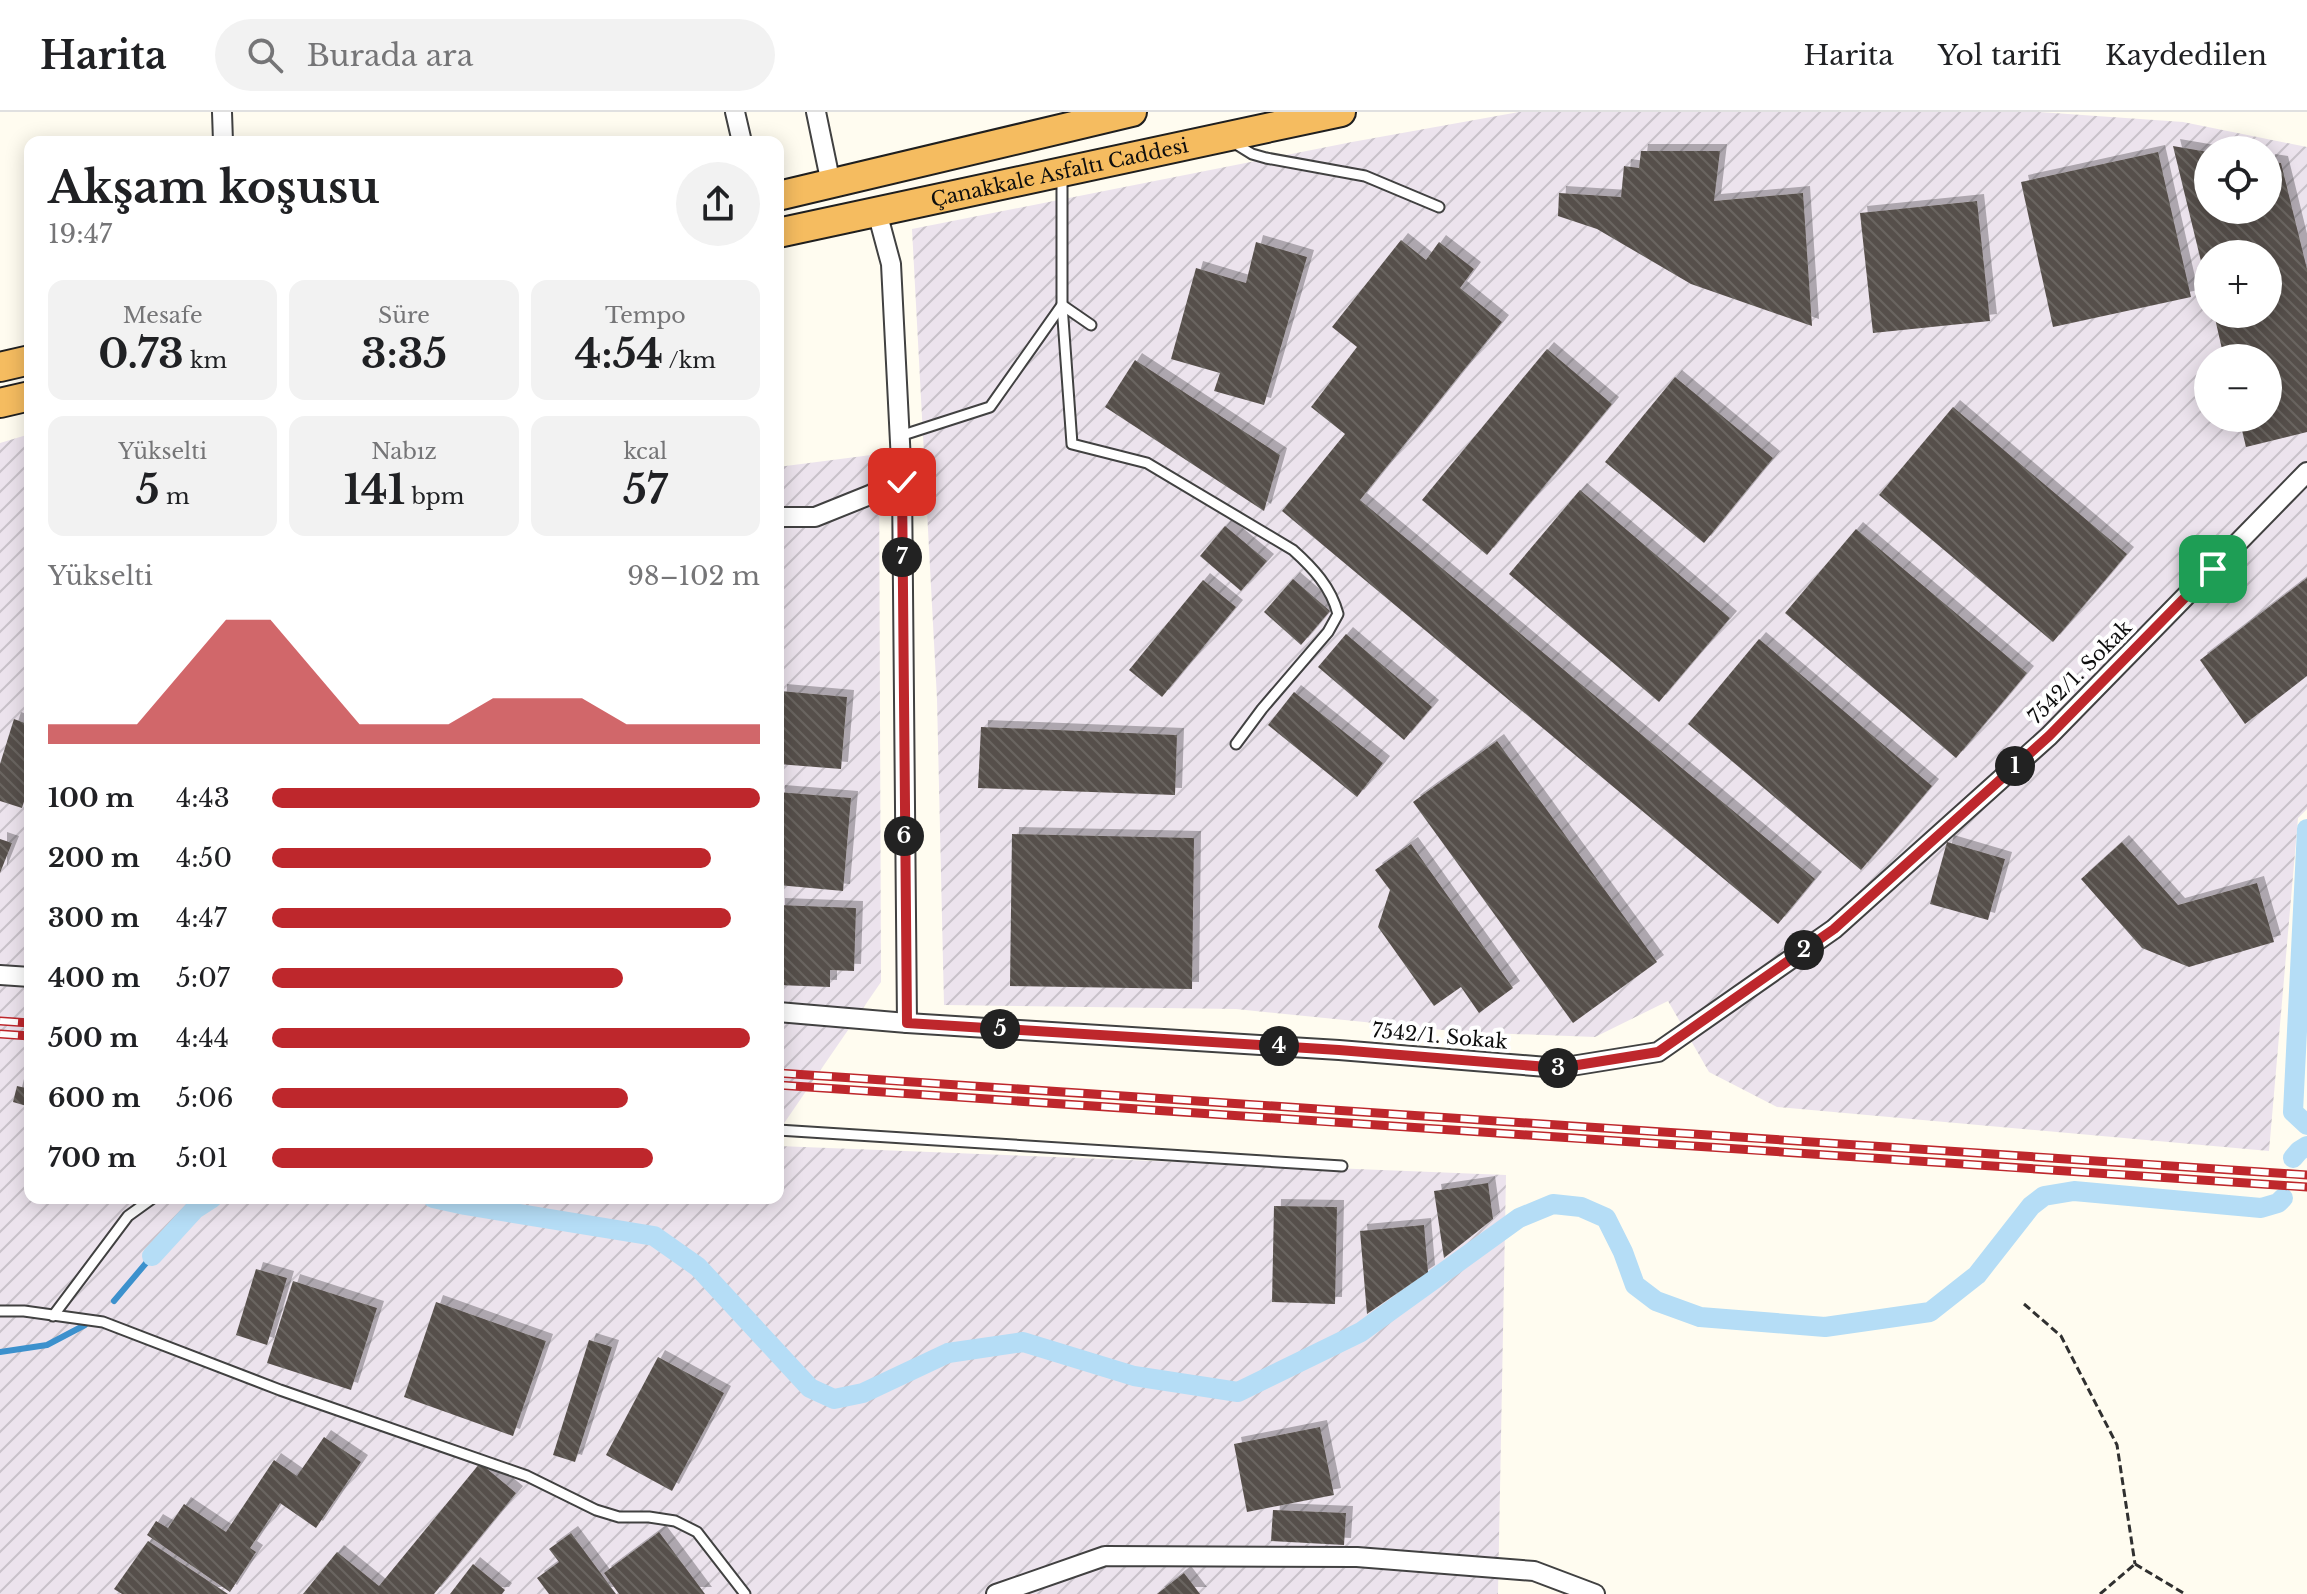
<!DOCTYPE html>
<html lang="tr">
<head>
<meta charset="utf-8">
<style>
  :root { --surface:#fff; --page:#f2f2f2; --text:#202124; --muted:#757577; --line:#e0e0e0; --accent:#be272c }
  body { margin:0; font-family:"Libre Baskerville",serif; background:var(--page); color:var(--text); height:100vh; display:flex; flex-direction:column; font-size:30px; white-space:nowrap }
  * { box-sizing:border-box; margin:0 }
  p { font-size:26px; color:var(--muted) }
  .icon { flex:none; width:44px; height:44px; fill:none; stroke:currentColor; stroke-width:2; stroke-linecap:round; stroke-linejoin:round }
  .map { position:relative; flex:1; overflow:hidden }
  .panel { position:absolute; left:24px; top:24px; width:760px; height:1068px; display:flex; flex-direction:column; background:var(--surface); border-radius:16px; box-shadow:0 4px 20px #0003 }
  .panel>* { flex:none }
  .fabs { position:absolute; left:2194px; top:24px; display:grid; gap:16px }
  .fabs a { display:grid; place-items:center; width:88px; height:88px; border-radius:50%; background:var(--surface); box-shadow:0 4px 20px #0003; font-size:40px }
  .pin { position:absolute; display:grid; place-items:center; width:68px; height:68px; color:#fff; margin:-34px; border-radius:16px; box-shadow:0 4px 12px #0006 }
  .km { position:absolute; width:40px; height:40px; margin:-20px; border-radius:50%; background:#222; color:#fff; font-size:22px; line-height:40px; text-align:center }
  .round { display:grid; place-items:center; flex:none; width:84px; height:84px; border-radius:42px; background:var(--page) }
  .headline { display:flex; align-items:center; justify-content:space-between; height:136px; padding:0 24px }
  h1 { font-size:44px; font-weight:700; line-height:60px }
  .figures { display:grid; grid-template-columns:repeat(3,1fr); gap:12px; height:136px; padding:8px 24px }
  .figures div { display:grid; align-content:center; border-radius:16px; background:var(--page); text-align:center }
  .figures b { font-size:40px; font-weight:700 }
  .figures small { font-size:22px; font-weight:400 }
  .figures p { font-size:22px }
  .chart { height:224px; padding:16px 24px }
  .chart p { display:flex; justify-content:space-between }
  .chart svg { width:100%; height:144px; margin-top:8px; fill:var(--accent); opacity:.7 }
  ul { padding:0 24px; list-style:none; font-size:26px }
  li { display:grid; grid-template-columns:128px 96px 1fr; align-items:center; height:60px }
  li i { height:20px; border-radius:10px; background:var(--accent) }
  header { display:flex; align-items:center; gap:48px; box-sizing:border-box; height:112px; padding:0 40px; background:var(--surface); border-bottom:2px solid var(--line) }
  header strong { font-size:38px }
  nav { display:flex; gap:44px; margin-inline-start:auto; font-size:28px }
  .search { width:560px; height:72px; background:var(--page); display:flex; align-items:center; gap:20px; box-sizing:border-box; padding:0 28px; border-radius:44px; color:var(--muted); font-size:30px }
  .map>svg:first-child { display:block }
  .industrial { fill:url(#industrial-furrows); fill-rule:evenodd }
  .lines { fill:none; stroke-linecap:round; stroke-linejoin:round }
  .stream { stroke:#3c91cd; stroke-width:6 }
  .canal { stroke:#b5ddf6; stroke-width:20 }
  .building { fill:url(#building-back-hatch); filter:url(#shadow) }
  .service-casing { stroke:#414141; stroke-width:13 }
  .minor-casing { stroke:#414141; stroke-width:22 }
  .trunk-casing { stroke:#1f1f1f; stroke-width:32 }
  .path { stroke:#303030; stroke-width:3; stroke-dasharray:8 4; stroke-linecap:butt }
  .service { stroke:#fff; stroke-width:9 }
  .minor { stroke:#fff; stroke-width:18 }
  .trunk { stroke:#f5bc60; stroke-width:28 }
  .rail-casing { stroke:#be272c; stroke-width:9 }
  .rail { stroke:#fff; stroke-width:6; stroke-dasharray:18; stroke-linecap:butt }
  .route-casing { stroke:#fff; stroke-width:16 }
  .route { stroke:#be272c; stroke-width:10 }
  .labels { text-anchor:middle; stroke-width:8; stroke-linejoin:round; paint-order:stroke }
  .street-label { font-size:20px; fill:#0e0e0e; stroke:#fff }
</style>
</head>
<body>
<header>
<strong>Harita</strong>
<div class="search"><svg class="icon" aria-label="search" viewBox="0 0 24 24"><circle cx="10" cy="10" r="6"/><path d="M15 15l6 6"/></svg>Burada ara</div>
<nav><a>Harita</a><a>Yol tarifi</a><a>Kaydedilen</a></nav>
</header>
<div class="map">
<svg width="2307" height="1482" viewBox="0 0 2307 1482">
  <defs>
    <pattern id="industrial-furrows" width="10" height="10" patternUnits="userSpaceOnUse" patternTransform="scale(2)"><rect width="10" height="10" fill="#ece3ed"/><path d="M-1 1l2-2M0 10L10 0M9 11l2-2" fill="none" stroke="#c9c2ca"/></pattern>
    <pattern id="building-back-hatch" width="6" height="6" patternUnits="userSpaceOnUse" patternTransform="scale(2)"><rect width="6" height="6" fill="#57504b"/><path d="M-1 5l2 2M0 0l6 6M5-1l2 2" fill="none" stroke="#6a6561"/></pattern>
    <filter id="shadow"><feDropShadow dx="7" dy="-7" stdDeviation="0" flood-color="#0004"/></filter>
  </defs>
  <rect width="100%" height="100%" fill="#fffcf0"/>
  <!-- industrial -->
  <g class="industrial">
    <path d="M1519 0H2039L2183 10 2307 35V697L2298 706 2269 1039 1777 995 1709 960 1668 889 1595 925 1463 920 1236 897 944 893 937 587 912 117 1352 30ZM2208 38H2268V98H2208ZM2208 142H2268V202H2208ZM2208 246H2268V306H2208Z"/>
    <path d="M30 322V1086H778V1034L1506 1063 1498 1482H0V331Z"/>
    <path d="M879 342 881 870 778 1020V355Z"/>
  </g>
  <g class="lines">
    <!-- stream -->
    <g class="stream">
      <path d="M114 1189 152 1144"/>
      <path d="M0 1240 47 1233 85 1213"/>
    </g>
    <!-- canal -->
    <g class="canal">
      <path d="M2307 717 2293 1000 2307 1013"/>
      <path d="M2293 1046 2299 1039 2307 1034"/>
      <path d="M433 1086 465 1093 654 1124 698 1155 810 1276 834 1287 863 1281 948 1241 1023 1230 1134 1264 1238 1280 1361 1220 1519 1106 1553 1092 1581 1095 1606 1106 1623 1140 1635 1173 1656 1189 1700 1205 1825 1215 1930 1200 1977 1163 2031 1094 2044 1084 2074 1079 2261 1096 2278 1091 2283 1086"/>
      <path d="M152 1144 195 1097 212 1086"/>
    </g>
  </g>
  <!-- building -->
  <g class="building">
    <path d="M2173 34 2208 40V98H2268V49L2281 51 2307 157V320L2246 335 2239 306H2268V246H2224L2214 202H2268V142H2208L2207 174Z"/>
    <path d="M1641 39H1720L1714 89 1803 81 1812 214 1691 172 1597 117 1558 104 1559 81 1621 85 1624 54 1639 56Z"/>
    <path d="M2158 40 2191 185 2053 215 2021 70Z"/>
    <path d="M1977 89 1990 209 1873 221 1860 101Z"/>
    <path d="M1401 128 1426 148 1439 130 1474 157 1460 176 1502 210 1360 388 1815 767 1778 812 1282 399 1345 322 1311 295 1357 235 1332 215Z"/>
    <path d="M1256 130 1307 145 1264 293 1214 279 1220 261 1171 247 1196 156 1246 171Z"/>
    <path d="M1547 237 1612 292 1487 443 1422 388Z"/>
    <path d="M1135 248 1280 343 1264 399 1105 295Z"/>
    <path d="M1675 265 1773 346 1704 431 1605 350Z"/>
    <path d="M1953 295 2127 442 2053 530 1879 383Z"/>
    <path d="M1580 378 1730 506 1659 590 1509 462Z"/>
    <path d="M1225 414 1267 449 1241 479 1200 444Z"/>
    <path d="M1856 417 2027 561 1956 646 1785 501Z"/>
    <path d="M2307 466V564L2245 612 2200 548Z"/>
    <path d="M1293 467 1330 499 1301 533 1264 500Z"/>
    <path d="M1203 468 1236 495 1162 585 1129 558Z"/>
    <path d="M1346 522 1432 595 1404 628 1318 555Z"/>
    <path d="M1759 527 1932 674 1861 758 1688 612Z"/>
    <path d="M780 579 847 585 841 657 778 652Z"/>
    <path d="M1294 580 1383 651 1357 685 1268 613Z"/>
    <path d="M14 607 30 613V670L22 696 0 689V652Z"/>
    <path d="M981 615 1177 623 1175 683 978 676Z"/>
    <path d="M1497 629 1657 850 1573 911 1413 690Z"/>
    <path d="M778 680 851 686 843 779 778 773Z"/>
    <path d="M1012 722 1194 726 1192 877 1010 874Z"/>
    <path d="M0 727 12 731 0 761Z"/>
    <path d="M1947 730 2005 747 1988 808 1930 792Z"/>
    <path d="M2122 730 2178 793 2257 771 2274 830 2189 855 2142 836 2081 767Z"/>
    <path d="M1411 732 1513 876 1479 901 1461 875 1434 894 1378 815 1390 778 1375 758Z"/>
    <path d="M778 793 856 796 854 859 830 858V875L778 873Z"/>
    <path d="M17 974 30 977V995L13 990Z"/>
    <path d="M1488 1071 1493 1107 1444 1146 1434 1079Z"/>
    <path d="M1274 1094 1337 1095 1335 1192 1272 1190Z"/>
    <path d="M1424 1113 1428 1160 1367 1202 1360 1119Z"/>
    <path d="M256 1157 287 1166 267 1233 236 1223Z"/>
    <path d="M293 1169 377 1196 351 1278 267 1251Z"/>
    <path d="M436 1190 546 1229 513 1324 404 1285Z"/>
    <path d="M589 1228 612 1235 575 1350 553 1343Z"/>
    <path d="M658 1245 724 1281 672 1379 606 1343Z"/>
    <path d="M1320 1315 1334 1383 1247 1400 1234 1332Z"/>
    <path d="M324 1325 361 1350 316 1416 280 1391 250 1436 256 1440 230 1480 147 1423 156 1409 168 1416 184 1392 226 1420 274 1348 297 1364Z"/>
    <path d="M480 1351 516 1381 434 1482H303L337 1440 379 1474Z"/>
    <path d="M1273 1398 1346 1401 1344 1433 1271 1429Z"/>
    <path d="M659 1420 705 1482H619L604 1461Z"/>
    <path d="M571 1421 616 1482H549L537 1466 559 1450 549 1437Z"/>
    <path d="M148 1429 228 1482H122L114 1477Z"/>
    <path d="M473 1452 505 1478 502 1482H450Z"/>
    <path d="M1184 1461 1200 1482H1157Z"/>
  </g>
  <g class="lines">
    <!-- service casing -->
    <g class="service-casing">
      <g id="service">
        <path d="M1231 29 1252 42 1266 46 1365 64 1439 95"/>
        <path d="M1062 63V193L1072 332 1147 351 1293 438C1313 456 1331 475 1338 502L1328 520 1262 597 1236 632"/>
        <path d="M900 324 990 295 1062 193 1091 213"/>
        <path d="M778 1018 1342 1054"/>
        <path d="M0 1199H24L103 1210 280 1278 527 1364 596 1398 619 1405H649L675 1409 697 1420 745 1482"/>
        <path d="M53 1204 128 1104 153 1086"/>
      </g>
    </g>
    <!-- minor casing -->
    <g class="minor-casing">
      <g id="minor">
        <path d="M222 0 223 30"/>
        <path d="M735 0 742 30"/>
        <path d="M816 0 831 72"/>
        <path d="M877 100 891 152 902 370 907 911"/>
        <path d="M778 405H815L902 370"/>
        <path d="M0 863 30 865"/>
        <path d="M778 900 907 911 1339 938 1559 956 1658 940 1834 817 2049 624 2307 360"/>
        <path d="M996 1482 1105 1444 1357 1445 1534 1459 1595 1482"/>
      </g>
    </g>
    <!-- trunk casing -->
    <g class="trunk-casing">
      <g id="trunk">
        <path d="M778 84 1132 0"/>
        <path id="s1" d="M778 121 1341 0"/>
        <path d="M0 255 30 248"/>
        <path d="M0 291 30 284"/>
      </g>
    </g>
    <!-- path -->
    <g class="path">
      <path d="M2024 1192 2061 1224 2117 1333 2135 1452"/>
      <path d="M2135 1452 2185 1482"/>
      <path d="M2100 1482 2135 1452"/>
    </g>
    <!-- service -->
    <use href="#service" class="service"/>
    <!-- minor -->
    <use href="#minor" class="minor"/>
    <!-- trunk -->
    <use href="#trunk" class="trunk"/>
    <!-- rail casing -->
    <g class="rail-casing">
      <g id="rail">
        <path d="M0 909 30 911"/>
        <path d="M0 922 30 924"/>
        <path d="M778 961 2307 1063"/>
        <path d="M778 973 2307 1075"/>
      </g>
    </g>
    <!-- rail -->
    <use href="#rail" class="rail"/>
  </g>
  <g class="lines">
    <!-- route casing -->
    <g class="route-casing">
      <path id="route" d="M902 370 907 911 1339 938 1559 956 1658 940 1834 817 2049 624 2213 457"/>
    </g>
    <!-- route -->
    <use href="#route" class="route"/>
  </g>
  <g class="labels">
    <!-- street labels -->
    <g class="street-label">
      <text dy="7" stroke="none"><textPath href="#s1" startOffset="288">Çanakkale Asfaltı Caddesi</textPath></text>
      <text transform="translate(2080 560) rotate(-45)" y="7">7542/1. Sokak</text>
      <text transform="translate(1440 924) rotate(5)" y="7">7542/1. Sokak</text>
    </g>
  </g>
</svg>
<div class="fabs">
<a><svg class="icon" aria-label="locate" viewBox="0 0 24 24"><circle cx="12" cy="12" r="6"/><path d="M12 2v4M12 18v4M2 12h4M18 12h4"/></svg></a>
<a>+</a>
<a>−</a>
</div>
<div class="pin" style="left:2213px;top:457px;background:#1e9e55"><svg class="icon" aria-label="arrive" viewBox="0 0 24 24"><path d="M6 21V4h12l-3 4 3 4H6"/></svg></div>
<div class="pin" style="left:902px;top:370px;background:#d93025"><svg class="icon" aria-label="check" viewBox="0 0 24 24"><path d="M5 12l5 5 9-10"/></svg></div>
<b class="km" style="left:2015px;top:654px">1</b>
<b class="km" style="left:1804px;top:838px">2</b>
<b class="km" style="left:1558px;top:956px">3</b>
<b class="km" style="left:1279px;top:934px">4</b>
<b class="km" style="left:1000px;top:917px">5</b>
<b class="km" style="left:904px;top:724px">6</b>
<b class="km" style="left:902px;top:445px">7</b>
<section class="panel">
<div class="headline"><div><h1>Akşam koşusu</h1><p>19:47</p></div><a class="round"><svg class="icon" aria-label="share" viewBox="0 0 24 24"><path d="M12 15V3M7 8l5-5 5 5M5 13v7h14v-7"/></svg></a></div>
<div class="figures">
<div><p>Mesafe</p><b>0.73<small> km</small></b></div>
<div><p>Süre</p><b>3:35</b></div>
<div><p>Tempo</p><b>4:54<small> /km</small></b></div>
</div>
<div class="figures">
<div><p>Yükselti</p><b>5<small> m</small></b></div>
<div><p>Nabız</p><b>141<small> bpm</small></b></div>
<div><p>kcal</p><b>57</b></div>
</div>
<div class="chart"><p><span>Yükselti</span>98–102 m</p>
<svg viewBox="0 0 160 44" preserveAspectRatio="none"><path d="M0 44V38L10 38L20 38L30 22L40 6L50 6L60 22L70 38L80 38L90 38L100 30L110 30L120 30L130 38L140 38L150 38L160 38V44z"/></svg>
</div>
<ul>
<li><b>100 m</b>4:43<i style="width:100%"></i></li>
<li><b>200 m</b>4:50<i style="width:90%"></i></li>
<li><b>300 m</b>4:47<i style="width:94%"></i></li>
<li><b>400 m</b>5:07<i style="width:72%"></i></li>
<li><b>500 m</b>4:44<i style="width:98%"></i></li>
<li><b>600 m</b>5:06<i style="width:73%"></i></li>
<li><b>700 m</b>5:01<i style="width:78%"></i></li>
</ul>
</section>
</div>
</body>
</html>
